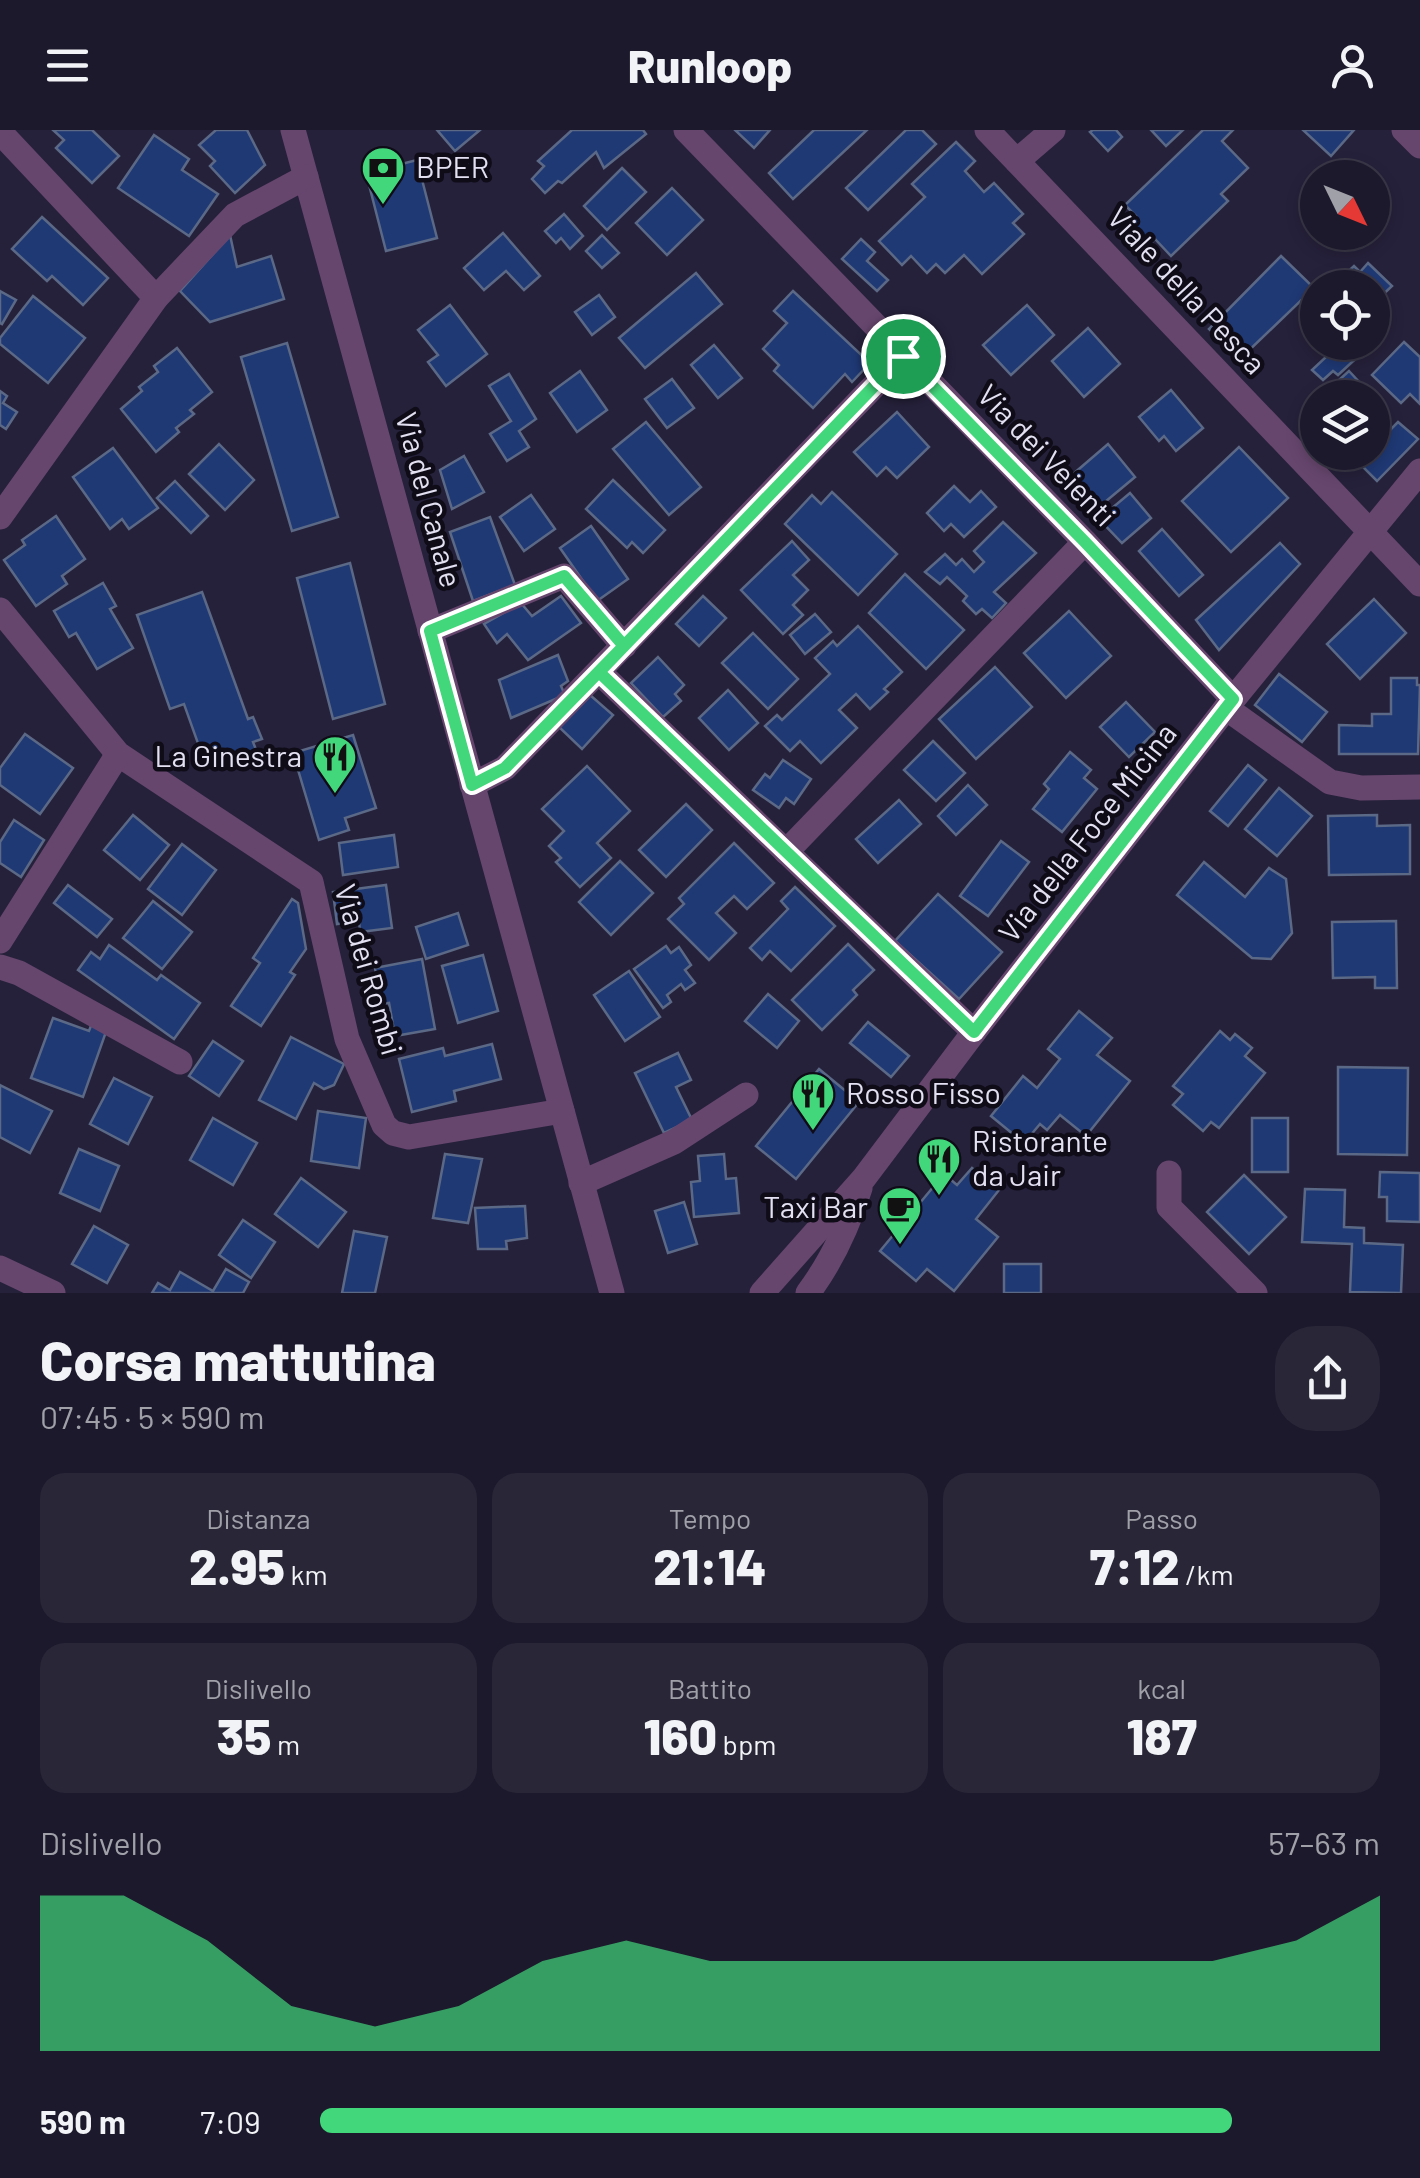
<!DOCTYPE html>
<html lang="it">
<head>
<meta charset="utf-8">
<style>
  :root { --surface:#1c192c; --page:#292638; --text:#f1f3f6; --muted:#a0a0a9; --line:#3a3848; --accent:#43d77b }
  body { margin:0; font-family:Barlow,sans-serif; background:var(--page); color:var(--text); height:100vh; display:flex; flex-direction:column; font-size:38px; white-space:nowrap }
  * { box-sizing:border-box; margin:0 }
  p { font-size:32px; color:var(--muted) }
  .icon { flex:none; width:55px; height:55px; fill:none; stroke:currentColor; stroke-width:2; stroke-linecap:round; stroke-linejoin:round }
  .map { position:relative; height:1163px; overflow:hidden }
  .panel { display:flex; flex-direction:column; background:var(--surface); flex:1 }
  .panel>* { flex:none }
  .needle { width:65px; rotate:133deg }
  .controls { position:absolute; left:1300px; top:30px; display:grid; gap:20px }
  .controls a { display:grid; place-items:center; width:90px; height:90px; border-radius:50%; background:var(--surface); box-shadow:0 5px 15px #0003,0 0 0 2px var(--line); font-size:50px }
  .pin { position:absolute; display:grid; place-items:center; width:85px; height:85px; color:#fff; margin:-42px; border:5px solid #fff; border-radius:50%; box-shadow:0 2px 10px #0007 }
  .round { display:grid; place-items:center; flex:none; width:105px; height:105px; border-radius:40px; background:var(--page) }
  .head { display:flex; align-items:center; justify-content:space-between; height:170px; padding:0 40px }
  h1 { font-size:55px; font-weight:800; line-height:75px }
  .stats { display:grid; grid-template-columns:repeat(3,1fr); gap:15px; height:170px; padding:10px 40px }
  .stats div { display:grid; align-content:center; border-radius:25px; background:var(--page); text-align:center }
  .stats b { font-size:50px; font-weight:800 }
  .stats small { font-size:28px; font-weight:400 }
  .stats p { font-size:28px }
  .chart { height:280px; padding:20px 40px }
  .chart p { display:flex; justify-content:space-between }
  .chart svg { width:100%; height:180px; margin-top:10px; fill:var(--accent); opacity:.7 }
  ul { padding:0 40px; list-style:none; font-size:32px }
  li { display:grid; grid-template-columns:160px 120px 1fr; align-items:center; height:75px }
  li i { height:25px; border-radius:12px; background:var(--accent) }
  header { display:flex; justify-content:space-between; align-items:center; height:130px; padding:0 40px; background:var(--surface); font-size:45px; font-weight:800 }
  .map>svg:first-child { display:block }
  .building { fill:#1f3975; stroke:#5b6986; stroke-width:2.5 }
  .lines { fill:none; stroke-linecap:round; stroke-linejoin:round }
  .minor { stroke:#67466e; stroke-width:25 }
  .route-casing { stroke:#fff; stroke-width:20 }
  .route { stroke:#43d77b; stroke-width:12 }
  .labels { text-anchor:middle; stroke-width:9; stroke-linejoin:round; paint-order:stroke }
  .poi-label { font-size:30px; fill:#e3e0f2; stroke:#0f0c18; text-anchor:start }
  .street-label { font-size:30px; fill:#e3e0f2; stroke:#0f0c18 }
</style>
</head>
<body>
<header><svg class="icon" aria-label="menu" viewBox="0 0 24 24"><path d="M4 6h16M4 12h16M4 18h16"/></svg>Runloop<svg class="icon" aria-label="person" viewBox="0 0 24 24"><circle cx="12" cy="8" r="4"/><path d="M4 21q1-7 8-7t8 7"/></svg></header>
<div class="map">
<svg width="1420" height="1163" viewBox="0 0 1420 1163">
  <rect width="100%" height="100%" fill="#26213b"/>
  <!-- building -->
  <g class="building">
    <path d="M53 0H92L119 26 92 53 56 18 64 10Z"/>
    <path d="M216 0H247L265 35 235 63 210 36 215 31 199 15Z"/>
    <path d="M437 0H480L455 21Z"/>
    <path d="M572 0H643L646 4 604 38 596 22 562 53 558 51 545 63 532 49 544 36 538 31Z"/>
    <path d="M735 0H770L754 18Z"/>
    <path d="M814 0H867L793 69 769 43Z"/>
    <path d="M906 0H922L936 14 868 80 846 58Z"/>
    <path d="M1093 0H1116L1122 7 1108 21 1090 2Z"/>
    <path d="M1151 0H1183L1166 16Z"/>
    <path d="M1203 0H1233L1222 11 1248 38 1221 64 1228 71 1171 126 1155 109 1149 115 1129 94 1136 86 1125 75Z"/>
    <path d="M1303 0H1354L1331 26Z"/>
    <path d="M154 5 189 29 182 40 218 64 189 106 118 58Z"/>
    <path d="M956 12 975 31 965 41 984 62 994 53 1023 84 1013 93 1024 104 982 144 964 125 945 143 936 134 927 143 911 126 902 135 879 111 925 67 912 54Z"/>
    <path d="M417 30 437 108 386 121 366 43Z"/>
    <path d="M622 38 646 62 607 100 584 76Z"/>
    <path d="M672 58 703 90 667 125 636 93Z"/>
    <path d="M564 84 583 106 570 119 561 108 556 113 545 101Z"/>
    <path d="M42 87 108 148 83 175 52 146 47 151 12 119Z"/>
    <path d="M503 103 540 146 524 160 506 141 484 160 464 138Z"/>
    <path d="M230 105 237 137 271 126 284 169 210 192 180 161Z"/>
    <path d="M602 105 619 123 602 138 586 121Z"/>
    <path d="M861 109 875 122 867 131 888 150 877 161 842 129Z"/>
    <path d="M1281 126 1314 158 1240 229 1209 199Z"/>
    <path d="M1368 133 1392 156 1372 175V158H1330L1354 136 1360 142Z"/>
    <path d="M696 143 722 174 645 238 619 208Z"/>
    <path d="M0 161 16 170 2 194 0 193Z"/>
    <path d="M793 161 870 233 852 252 845 244 813 278 774 241 779 235 763 219 787 193 774 181Z"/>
    <path d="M599 165 615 187 592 205 575 182Z"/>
    <path d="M33 166 85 208 48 253 0 214V208Z"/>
    <path d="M450 175 487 224 446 256 428 232 438 225 418 200Z"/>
    <path d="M1027 175 1054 205 1011 245 983 215Z"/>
    <path d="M1088 198 1120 234 1084 267 1052 231Z"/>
    <path d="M1342 212H1363L1360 216 1364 221 1338 245 1333 241 1323 250 1312 240Z"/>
    <path d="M1404 212 1420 227V274L1410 264 1401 273 1372 245Z"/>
    <path d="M287 213 338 387 292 401 241 227Z"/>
    <path d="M714 215 742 248 718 268 691 235Z"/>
    <path d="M177 218 212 262 190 280 194 284 176 298 179 302 156 322 121 279 142 261 139 257 158 242 154 236Z"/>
    <path d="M580 241 607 280 577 302 550 263Z"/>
    <path d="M1349 241 1386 281 1372 294V268H1319Z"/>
    <path d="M509 244 536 289 519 301 529 317 507 331 490 304 511 291 489 256Z"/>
    <path d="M672 249 694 278 667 298 645 269Z"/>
    <path d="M1171 260 1203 298 1176 321 1164 306 1159 311 1139 287Z"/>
    <path d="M0 261 7 266 3 273 17 282 6 299 0 295Z"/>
    <path d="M897 282 929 317 897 348 886 337 877 346 854 322Z"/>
    <path d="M646 292 701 357 669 385 613 319Z"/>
    <path d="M1398 292 1418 309 1377 351 1358 332 1368 322H1372V318Z"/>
    <path d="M219 314 254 350 225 380 189 344Z"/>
    <path d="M1108 314 1135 347 1099 377 1072 345Z"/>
    <path d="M1239 317 1288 368 1231 422 1182 371Z"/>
    <path d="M113 318 158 378 129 399 122 389 110 399 73 347Z"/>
    <path d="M464 326 484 362 452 379 440 340Z"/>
    <path d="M613 350 665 400 643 423 632 412 627 418 586 379Z"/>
    <path d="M175 351 208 386 191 403 157 368Z"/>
    <path d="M954 356 970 372 981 361 996 377 964 407 951 394 944 401 927 383Z"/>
    <path d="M832 362 897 424 858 465 785 394 812 365 821 374Z"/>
    <path d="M1130 363 1151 388 1122 413 1099 389Z"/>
    <path d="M531 365 555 399 524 421 500 387Z"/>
    <path d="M56 386 85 429 62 446 67 454 36 476 4 430 25 415 22 410Z"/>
    <path d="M490 387 515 455 473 471 450 402Z"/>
    <path d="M1003 392 1036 423 994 462 1006 473 992 488 982 479 976 484 963 471 967 466 947 447 940 454 925 442 945 424 956 435 962 429 974 442 984 432 974 421Z"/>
    <path d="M591 396 628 449 597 471 560 418Z"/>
    <path d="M1162 399 1203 445 1179 466 1139 421Z"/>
    <path d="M792 411 809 430 793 445 808 460 793 475 803 485 783 504 741 460Z"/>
    <path d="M1280 413 1300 434 1219 520 1196 490Z"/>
    <path d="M350 433 385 574 333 589 297 448Z"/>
    <path d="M905 444 964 500 926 539 869 483Z"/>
    <path d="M103 453 116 476 110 479 133 518 97 539 76 503 69 507 54 481Z"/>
    <path d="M202 462 248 589 253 587 262 609 253 612 257 622 219 637 211 615 200 619 184 574 170 579 137 485Z"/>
    <path d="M561 466 581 493 528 530 507 504 497 513 484 494 521 473 532 486Z"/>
    <path d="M703 466 726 488 699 516 676 494Z"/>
    <path d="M1374 469 1406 503 1360 549 1327 514Z"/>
    <path d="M1069 481 1111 526 1066 568 1024 523Z"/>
    <path d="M815 484 831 502 805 524 790 505Z"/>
    <path d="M858 496 902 542 884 559 888 562 870 579 856 564 839 580 857 598 821 633 800 611 790 621 765 596 777 585 782 590 830 544 815 528 833 511 837 516Z"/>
    <path d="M753 503 798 549 768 579 722 533Z"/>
    <path d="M558 525 568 551 561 556 565 565 511 588 499 550Z"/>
    <path d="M658 527 684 555 675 564 681 571 663 587 631 553Z"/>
    <path d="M995 537 1032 577 976 629 939 589Z"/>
    <path d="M1279 544 1327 582 1302 612 1255 575Z"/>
    <path d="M1391 548H1417V555H1420L1418 624H1339V595L1372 596V584H1391Z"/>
    <path d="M728 560 758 593 729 620 699 588Z"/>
    <path d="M590 565 613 585 582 619 559 597Z"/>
    <path d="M1126 572 1155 602 1129 627 1100 597Z"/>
    <path d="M25 604 73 638 40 684 0 655V638Z"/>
    <path d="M353 605 376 678 345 688 349 700 319 710 293 623Z"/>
    <path d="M933 611 965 643 936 671 904 640Z"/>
    <path d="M1070 622 1091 640 1084 648 1097 659 1062 702 1033 679 1049 659 1044 654Z"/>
    <path d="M783 630 811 649 794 674 786 668 779 678 753 660 765 644 770 648Z"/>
    <path d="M1248 635 1266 650 1228 696 1210 681Z"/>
    <path d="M587 636 630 681 597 713 611 728 580 757 556 732 561 728 549 716 564 701 542 679Z"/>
    <path d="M968 655 987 675 956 705 938 686Z"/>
    <path d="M1279 658 1312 686 1277 726 1245 699Z"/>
    <path d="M899 670 921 694 878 733 856 709Z"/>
    <path d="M686 674 712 700 666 747 639 720Z"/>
    <path d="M133 685 169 715 140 750 104 720Z"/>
    <path d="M1377 685V696L1410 695V744L1329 745 1328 686Z"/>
    <path d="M14 690 44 710 21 747 0 733V712Z"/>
    <path d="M394 705 398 737 343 745 339 713Z"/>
    <path d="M1001 711 1029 732 988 786 960 766Z"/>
    <path d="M734 713 774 753 747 779 734 766 716 783 736 803 709 830 668 789 684 774 679 768Z"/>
    <path d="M182 714 216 740 182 785 148 759Z"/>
    <path d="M620 731 653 763 611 805 579 772Z"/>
    <path d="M1204 732 1245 767 1269 738 1286 749 1292 803 1271 829 1252 828 1177 765Z"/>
    <path d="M68 755 112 789 97 807 54 773Z"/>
    <path d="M386 755 392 798 360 802 359 791 337 794 333 762Z"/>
    <path d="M795 757 835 796 791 841 770 821 762 830 750 818 788 779 781 771Z"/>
    <path d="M938 764 1002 822 959 869 895 811Z"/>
    <path d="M292 769 298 773 306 819 290 842 295 845 261 896 231 876 260 833 253 828Z"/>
    <path d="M153 771 192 802 162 839 123 808Z"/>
    <path d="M458 783 468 815 426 829 416 797Z"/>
    <path d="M1396 791 1397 858H1375V847L1333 848 1332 792Z"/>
    <path d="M848 814 874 840 853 860 857 865 822 900 792 870Z"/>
    <path d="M109 815 157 850 161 845 200 873 174 909 78 840 91 822 100 829Z"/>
    <path d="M666 816 671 823 679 817 691 835 685 840 695 853 685 860 681 854 667 865 671 872 663 878 634 839Z"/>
    <path d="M483 825 498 881 458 893 442 836Z"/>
    <path d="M422 829 435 899 395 906 389 873 381 874 375 838Z"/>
    <path d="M629 841 660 887 625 911 594 865Z"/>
    <path d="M768 864 799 891 777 918 745 891Z"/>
    <path d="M1079 881 1112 908 1097 925 1130 951 1086 1006 1060 985 1047 1000 1040 994 1024 1013 991 986 1023 946 1037 958 1060 929 1048 919Z"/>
    <path d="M53 888 89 901 92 893 107 899 83 967 31 948Z"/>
    <path d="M868 892 909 926 891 947 850 913Z"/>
    <path d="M1220 901 1230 910 1235 904 1252 918 1245 926 1265 943 1219 998 1211 992 1203 1001 1173 975 1183 964 1173 956Z"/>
    <path d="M291 907 344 934 334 955 324 959 314 953 296 989 259 970Z"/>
    <path d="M213 911 243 931 219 966 189 946Z"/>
    <path d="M492 914 501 949 454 961 456 971 412 982 399 929 443 918 445 926Z"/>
    <path d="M678 923 691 950 676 957 692 990 664 1003 635 943Z"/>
    <path d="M1338 937 1408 938 1407 1025 1338 1024Z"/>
    <path d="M819 939 859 972 796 1049 756 1016Z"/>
    <path d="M114 948 152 967 128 1014 90 994Z"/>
    <path d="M0 955 52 981 30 1023 0 1007Z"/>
    <path d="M318 981 366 988 359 1038 311 1031Z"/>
    <path d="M213 988 257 1013 233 1055 190 1030Z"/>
    <rect x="1252" y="988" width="36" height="54"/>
    <path d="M79 1019 119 1036 100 1081 60 1063Z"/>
    <path d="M445 1024 482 1029 468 1093 433 1088Z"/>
    <path d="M724 1024 726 1049 736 1048 739 1083 694 1087 691 1052 700 1051 698 1026Z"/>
    <path d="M972 1038 999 1060 976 1089 998 1107 954 1161 927 1139 916 1151 880 1121 944 1044 957 1055Z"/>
    <path d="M1380 1042 1420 1043V1092L1387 1091V1067H1379Z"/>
    <path d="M1244 1045 1286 1087 1249 1124 1207 1082Z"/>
    <path d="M301 1048 346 1082 318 1117 275 1084Z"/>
    <path d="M1305 1059 1345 1060 1344 1097 1364 1098V1113L1403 1115 1401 1163 1350 1162 1352 1114 1302 1112Z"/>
    <path d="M684 1072 697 1114 668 1123 655 1081Z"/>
    <path d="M525 1076 527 1108 506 1111 507 1119H478L475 1078Z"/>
    <path d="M243 1090 275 1112 251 1148 219 1125Z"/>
    <path d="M94 1096 128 1115 107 1153 72 1134Z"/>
    <path d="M354 1101 387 1107 375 1163H342Z"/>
    <rect x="1004" y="1134" width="37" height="29"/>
    <path d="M226 1139 249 1152 243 1163H152L158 1153 170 1160 180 1142 213 1161Z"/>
  </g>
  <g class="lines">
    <!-- minor -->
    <g class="minor">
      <path d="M293 0 612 1163"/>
      <path d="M686 0 1085 412 1233 569"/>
      <path d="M987 0 1420 454"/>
      <path d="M1404 0 1420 16"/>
      <path d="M0 2 156 168"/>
      <path d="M1017 31 1053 0"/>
      <path d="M0 387 156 168 235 85 306 47"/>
      <path d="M0 480 118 624 311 752 347 909 384 995 393 1003 409 1007 562 981"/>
      <path d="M430 501 564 446 624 516"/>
      <path d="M599 542 974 902"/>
      <path d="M1226 578 1330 652 1361 658 1420 657"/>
      <path d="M472 655 505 638 903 226"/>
      <path d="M786 722 1085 412"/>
      <path d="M0 811 118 624"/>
      <path d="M0 837 19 843 180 932"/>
      <path d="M1169 1043V1077L1255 1163"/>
      <path d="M581 1053 674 1012 746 965"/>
      <path d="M0 1138 53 1163"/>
      <path d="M762 1163 864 1048 974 902 1226 578 1420 341"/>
      <path d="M808 1163C832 1131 848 1096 860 1058"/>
    </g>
  </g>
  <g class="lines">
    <!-- route casing -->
    <g class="route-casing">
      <path id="route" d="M903 226 624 516 505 638 472 655 430 501 564 446 624 516 599 542 974 902 1233 569 1085 412 903 226"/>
    </g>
    <!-- route -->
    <use href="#route" class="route"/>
  </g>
  <!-- icons -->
  <defs>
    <g id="bank-pin" transform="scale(2.25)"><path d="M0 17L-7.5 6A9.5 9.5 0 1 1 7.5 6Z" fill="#43d77b" stroke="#0f0c18"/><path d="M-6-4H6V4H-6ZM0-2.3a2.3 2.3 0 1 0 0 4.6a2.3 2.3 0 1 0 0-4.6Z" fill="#111"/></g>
    <g id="restaurant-pin" transform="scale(2.25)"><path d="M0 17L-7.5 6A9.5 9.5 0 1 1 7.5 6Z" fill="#43d77b" stroke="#0f0c18"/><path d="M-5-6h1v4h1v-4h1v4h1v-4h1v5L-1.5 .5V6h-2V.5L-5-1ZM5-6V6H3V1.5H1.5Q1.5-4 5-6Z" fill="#111"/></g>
    <g id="cafe-pin" transform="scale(2.25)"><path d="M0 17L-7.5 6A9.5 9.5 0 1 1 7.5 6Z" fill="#43d77b" stroke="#0f0c18"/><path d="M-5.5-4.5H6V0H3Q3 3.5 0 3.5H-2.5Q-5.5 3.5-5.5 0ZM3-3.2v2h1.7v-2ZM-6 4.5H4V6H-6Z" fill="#111"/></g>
  </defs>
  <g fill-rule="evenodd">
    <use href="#bank-pin" x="383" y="38"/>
    <use href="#restaurant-pin" x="335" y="627"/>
    <use href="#restaurant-pin" x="813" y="964"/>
    <use href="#restaurant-pin" x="939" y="1029"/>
    <use href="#cafe-pin" x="900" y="1078"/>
  </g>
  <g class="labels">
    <!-- poi labels -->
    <g class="poi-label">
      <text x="416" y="48">BPER</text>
      <text x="302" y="637" text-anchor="end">La Ginestra</text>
      <text x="846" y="974">Rosso Fisso</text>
      <text x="972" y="1022">Ristorante<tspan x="972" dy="34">da Jair</tspan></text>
      <text x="868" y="1088" text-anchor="end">Taxi Bar</text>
    </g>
    <!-- street labels -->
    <g class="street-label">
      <text transform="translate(1186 161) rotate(47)" y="10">Viale della Pesca</text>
      <text transform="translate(1046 326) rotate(46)" y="10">Via dei Veienti</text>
      <text transform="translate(428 370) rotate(75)" y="10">Via del Canale</text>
      <text transform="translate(1088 703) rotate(-52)" y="10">Via della Foce Micina</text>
      <text transform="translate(368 840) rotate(74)" y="10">Via dei Rombi</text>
    </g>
  </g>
</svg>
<div class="controls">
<a><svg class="needle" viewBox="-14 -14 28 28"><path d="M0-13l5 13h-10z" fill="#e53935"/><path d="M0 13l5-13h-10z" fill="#a0a0a9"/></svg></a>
<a><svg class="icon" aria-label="locate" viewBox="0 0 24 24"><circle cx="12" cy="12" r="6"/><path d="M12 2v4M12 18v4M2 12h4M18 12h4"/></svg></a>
<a><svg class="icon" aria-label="layers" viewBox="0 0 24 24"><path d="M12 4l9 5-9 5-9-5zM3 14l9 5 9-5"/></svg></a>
</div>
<div class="pin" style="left:903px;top:226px;background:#1e9e55"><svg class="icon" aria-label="arrive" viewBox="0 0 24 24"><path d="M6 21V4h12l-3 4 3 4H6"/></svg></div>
</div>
<section class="panel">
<div class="head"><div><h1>Corsa mattutina</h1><p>07:45 · 5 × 590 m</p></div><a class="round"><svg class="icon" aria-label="share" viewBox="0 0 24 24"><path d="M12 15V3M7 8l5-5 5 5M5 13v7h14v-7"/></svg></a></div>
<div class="stats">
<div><p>Distanza</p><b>2.95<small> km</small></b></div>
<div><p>Tempo</p><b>21:14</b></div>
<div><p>Passo</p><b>7:12<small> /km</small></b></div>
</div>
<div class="stats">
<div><p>Dislivello</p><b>35<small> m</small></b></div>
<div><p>Battito</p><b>160<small> bpm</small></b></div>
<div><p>kcal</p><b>187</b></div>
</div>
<div class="chart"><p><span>Dislivello</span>57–63 m</p>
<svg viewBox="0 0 160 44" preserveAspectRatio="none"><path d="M0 44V6L10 6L20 17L30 33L40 38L50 33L60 22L70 17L80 22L90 22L100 22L110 22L120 22L130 22L140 22L150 17L160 6V44z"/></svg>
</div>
<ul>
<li><b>590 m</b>7:09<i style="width:86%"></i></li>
</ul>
</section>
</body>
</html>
